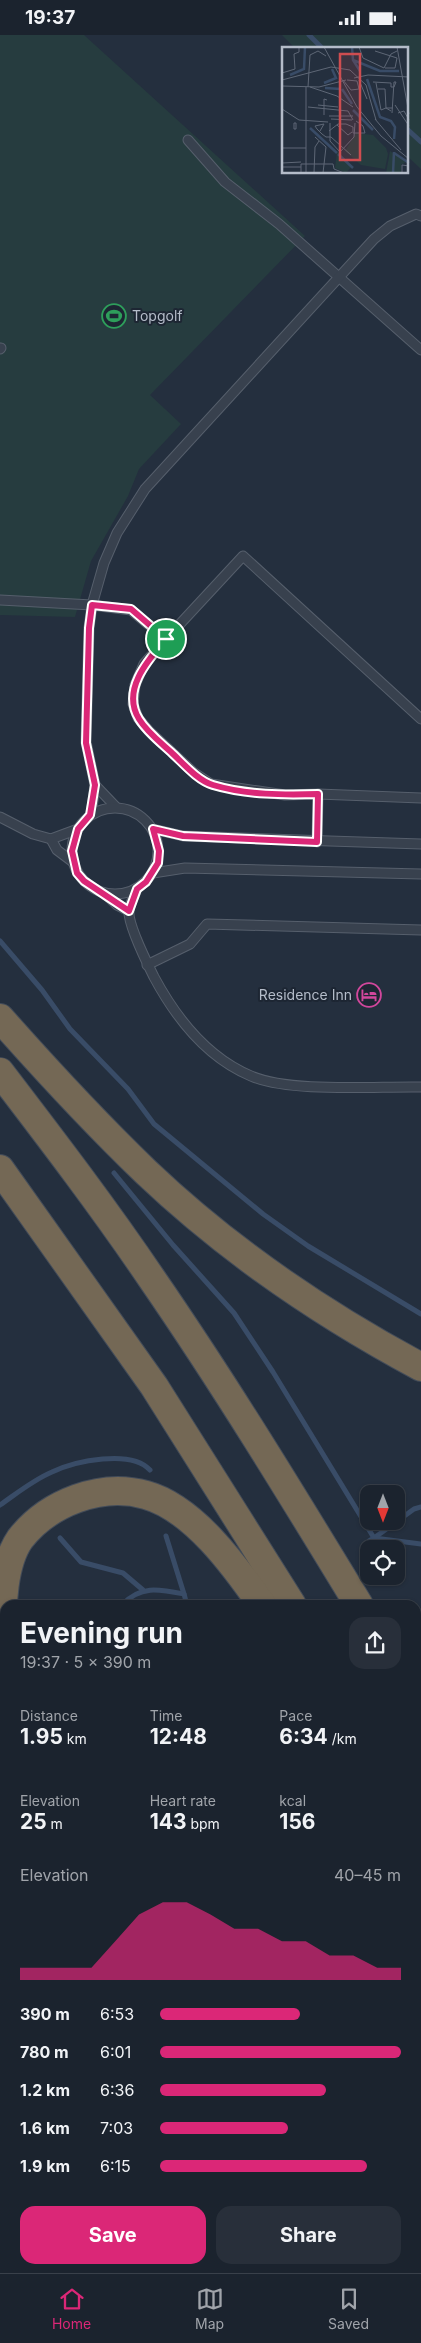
<!DOCTYPE html>
<html lang="en">
<head>
<meta charset="utf-8">
<style>
  :root { --surface:#1b232e; --page:#282f3a; --text:#f1f3f6; --muted:#a0a4aa; --line:#39404a; --accent:#db2777 }
  body { margin:0; font-family:Inter,sans-serif; background:var(--page); color:var(--text); height:100vh; display:flex; flex-direction:column; font-size:19px; white-space:nowrap }
  * { box-sizing:border-box; margin:0 }
  p { font-size:16px; color:var(--muted) }
  .icon { flex:none; width:28px; height:28px; fill:none; stroke:currentColor; stroke-width:2; stroke-linecap:round; stroke-linejoin:round }
  .map { position:relative; flex:1; overflow:hidden }
  .drawer { position:absolute; left:0px; top:1565px; width:421px; height:674px; display:flex; flex-direction:column; background:var(--surface); border-radius:15px 15px 0 0; box-shadow:0 1px 4px #0004,0 0 0 1px var(--line) }
  .drawer>* { flex:none }
  .needle { width:32px; rotate:180deg }
  .buttons { position:absolute; left:360px; top:1450px; display:grid; gap:10px }
  .buttons a { display:grid; place-items:center; width:45px; height:45px; border-radius:10px; background:var(--surface); box-shadow:0 1px 4px #0004,0 0 0 1px var(--line); font-size:25px }
  .pin { position:absolute; display:grid; place-items:center; width:42px; height:42px; color:#fff; margin:-21px; border:2px solid #fff; border-radius:50%; box-shadow:0 1px 5px #0007 }
  .round { display:grid; place-items:center; flex:none; width:52px; height:52px; border-radius:15px; background:var(--page) }
  .head { display:flex; align-items:center; justify-content:space-between; height:85px; padding:0 20px }
  h1 { font-size:28px; font-weight:700; line-height:38px }
  .figures { display:grid; grid-template-columns:repeat(3,1fr); gap:8px; height:85px; padding:5px 20px }
  .figures div { display:grid; align-content:center }
  .figures b { font-size:21px; font-weight:700 }
  .figures small { font-size:14px; font-weight:400 }
  .figures p { font-size:14px }
  .chart { height:140px; padding:10px 20px }
  .chart p { display:flex; justify-content:space-between }
  .chart svg { width:100%; height:90px; margin-top:5px; fill:var(--accent); opacity:.7 }
  .action { display:flex; gap:10px; margin-top:auto; padding:10px 20px }
  .action a { flex:1; height:58px; border-radius:15px; background:var(--accent); color:#fff; font-size:20px; font-weight:700; line-height:58px; text-align:center }
  .action a+a { background:var(--page); color:var(--text) }
  ul { padding:0 20px; list-style:none; font-size:16px }
  li { display:grid; grid-template-columns:80px 60px 1fr; align-items:center; height:38px }
  li i { height:12px; border-radius:6px; background:var(--accent) }
  .status { display:flex; justify-content:space-between; align-items:center; height:35px; padding:0 25px; background:var(--surface); direction:ltr }
  .status svg { height:14px; fill:currentColor }
  .tabs { display:flex; justify-content:space-around; align-items:center; height:70px; border-top:1px solid var(--line); background:var(--surface); font-size:14px; color:var(--muted) }
  .tabs a { display:grid; justify-items:center; gap:2px }
  .tabs .selected { color:var(--accent) }
  .map>svg:first-child { display:block }
  .green { fill:#263c3f }
  .lines { fill:none; stroke-linecap:round; stroke-linejoin:round }
  .stream { stroke:#394c67; stroke-width:5 }
  .service-casing { stroke:#565f6c; stroke-width:11 }
  .primary-casing { stroke:#414a57; stroke-width:30 }
  .motorway-casing { stroke:#434c59; stroke-width:30 }
  .service { stroke:#38414e; stroke-width:9 }
  .primary { stroke:#56606e; stroke-width:28 }
  .motorway { stroke:#746855; stroke-width:28 }
  .route-casing { stroke:#fff; stroke-width:10 }
  .route { stroke:#db2777; stroke-width:6 }
  .labels { text-anchor:middle; stroke-width:4; stroke-linejoin:round; paint-order:stroke }
  .poi-label { font-size:14px; fill:#b4bcc9; stroke:#1d2633; text-anchor:start }
  .inset-river { fill:none; stroke:#394c67; stroke-width:2.5 }
  .inset-road { fill:none; stroke:#5e6776; stroke-width:1 }
  .view { fill:#ce4d50; fill-opacity:0.15; stroke:#ce4d50; stroke-width:2.5 }
  .inset-edge { fill:none; stroke:#b4bcc9; stroke-width:2.5 }
</style>
</head>
<body>
<div class="status"><b>19:37</b><svg viewBox="0 0 49 12"><path d="M0 12V9h3v3zM5 12V6h3v6zM10 12V3h3v9zM15 12V0h3v12zM26 1h20v11H26zM47 4h2v5h-2z"/></svg></div>
<div class="map">
<svg width="421" height="2238" viewBox="0 0 421 2238">
  <rect width="100%" height="100%" fill="#242f3e"/>
  <!-- green -->
  <g class="green">
    <path d="M0 0H84L305 201 150 360 181 389 139 434 128 461 91 526 75 582 0 580Z"/>
    <path d="M282 0H421V134L407 121V14H296Z"/>
  </g>
  <g class="lines">
    <!-- stream -->
    <g class="stream">
      <path d="M309 0 323 14"/>
      <path d="M407 94 421 107"/>
      <path d="M0 906 42 955 70 994 128 1054 154 1089 263 1179 308 1211 421 1279"/>
      <path d="M114 1138 173 1210 234 1278 273 1337 374 1503 369 1506"/>
      <path d="M0 1470C16 1459 33 1445 52 1437 75 1426 131 1414 150 1435"/>
      <path d="M166 1501 184 1559"/>
      <path d="M60 1503 81 1527 123 1538 143 1555"/>
      <path d="M374 1503 414 1474 421 1472"/>
      <path d="M374 1503 421 1509"/>
      <path d="M122 1570C140 1550 159 1554 184 1559L187 1570"/>
      <path d="M0 1882 5 1886"/>
      <path d="M0 2063 5 2065"/>
      <path d="M52 2234 54 2238"/>
      <path d="M179 2234V2238"/>
    </g>
    <!-- service casing -->
    <g class="service-casing">
      <g id="service">
        <path d="M188 105 225 147 279 189 421 315"/>
        <path d="M0 314 1 313"/>
        <path d="M0 565 92 570 131 575 166 604 144 629 135 650 133 669 138 683 149 696 193 737 211 749 285 760 318 759 421 763"/>
        <path d="M166 604 243 521 421 684"/>
        <path d="M95 750 116 772"/>
        <circle cx="115" cy="816" r="43"/>
        <path d="M91 780 95 750 86 707 89 593 92 570 104 528 117 498 145 454 374 204 390 191 416 179 421 181"/>
        <path d="M0 782 33 799 51 804 78 794"/>
        <path d="M153 794 183 801 421 809"/>
        <path d="M51 804 57 815 73 827"/>
        <path d="M317 807 318 759"/>
        <path d="M153 838 185 833 421 839"/>
        <path d="M137 854C135 860 130 868 129 875 127 888 148 930 154 942 176 983 208 1023 251 1041 290 1058 376 1051 421 1052"/>
        <path d="M104 858 117 870 129 876"/>
        <path d="M147 930 190 909 207 889 421 895"/>
      </g>
    </g>
    <!-- primary casing -->
    <g class="primary-casing">
      <path id="primary" d="M416 1645 421 1644"/>
    </g>
    <!-- motorway casing -->
    <g class="motorway-casing">
      <g id="motorway">
        <path d="M0 983C47 1036 95 1088 146 1137 228 1215 322 1279 421 1332"/>
        <path d="M0 1037C52 1105 104 1173 152 1244 225 1350 292 1460 359 1570"/>
        <path d="M0 1134 154 1351 292 1570"/>
        <path d="M5 1599C0 1573 4 1527 20 1504 48 1468 101 1447 146 1460 193 1473 235 1531 262 1570"/>
        <path d="M416 1670 421 1679"/>
        <path d="M0 1681 5 1694"/>
        <path d="M0 1757 5 1761"/>
        <path d="M416 1791 421 1800"/>
        <path d="M416 1960H421"/>
      </g>
    </g>
    <!-- service -->
    <use href="#service" class="service"/>
    <!-- primary -->
    <use href="#primary" class="primary"/>
    <!-- motorway -->
    <use href="#motorway" class="motorway"/>
  </g>
  <g class="lines">
    <!-- route casing -->
    <g class="route-casing">
      <path id="route" d="M92 570 131 574 166 604C148 625 121 655 139 684 147 697 160 707 171 717 183 728 197 745 213 750 246 760 284 760 318 759L317 807 183 801 153 794 159 816 158 828 146 847 137 854 129 876 84 846 77 838 72 816 78 794 90 780 95 750 86 708 89 593Z"/>
    </g>
    <!-- route -->
    <use href="#route" class="route"/>
  </g>
  <!-- icons -->
  <defs>
    <g id="stadium-ring" transform="scale(1.25)"><circle r="9.5" fill="#1d2633" stroke="#2e9e5b" stroke-width="1.5"/><path d="M0-5a6.5 5 0 1 0 0 10a6.5 5 0 1 0 0-10ZM-3.5-1.8h7v3.6h-7Z" fill="#2e9e5b"/></g>
    <g id="hotel-ring" transform="scale(1.25)"><circle r="9.5" fill="#1d2633" stroke="#d1479c" stroke-width="1.5"/><path d="M-6-4.5h1.5V1H6V5H4.5V3h-9V5H-6ZM-4 0a1.8 1.8 0 1 1 3.6 0ZM.5 0V-2.5h3Q6-2.5 6 0Z" fill="#d1479c"/></g>
  </defs>
  <g fill-rule="evenodd">
    <use href="#stadium-ring" x="114" y="281"/>
    <use href="#hotel-ring" x="369" y="960"/>
  </g>
  <g class="labels">
    <!-- poi labels -->
    <g class="poi-label">
      <text x="132" y="286">Topgolf</text>
      <text x="352" y="965" text-anchor="end">Residence Inn</text>
    </g>
  </g>
  <!-- overview -->
  <g transform="translate(282 12)">
    <rect width="126" height="126" fill="#242f3e"/>
    <path d="M74 86 91 88 104 101 106 107 103 122 79 118 63 104ZM55 104 70 119 64 126 53 121ZM108 104 124 115 119 118V126H104Z" fill="#263c3f"/>
    <path class="inset-river" d="M70 0 71 13 78 24M71 13 98 24H117M8 28 22 22 23 0M85 32 98 70 109 74 113 80 112 92M42 36 54 31 50 22M43 41 59 42M60 42 70 57M71 63 91 83M28 81 55 106M112 106 127 116M56 107 71 121M111 126 112 105"/>
    <path class="inset-road" d="M42 0 75 60 99 89 127 112M77 0 81 11 102 21 109 7 115 4M115 0 127 67M93 4 115 11 113 21H103M0 26 13 22 12 7 17 5V0M72 31 86 28 127 30M0 33 49 20 68 23 84 38 94 73M61 33 69 43 77 42 75 34 65 33M77 33 85 52M91 35 109 36V40H112M94 36 99 63 104 61 109 64M0 39 37 40 64 33M26 40 28 8 36 4 44 9M28 40 55 49 71 60M96 42H103L104 61H111M36 58 56 60M113 58 127 79M26 60 66 64 71 73M0 62 17 73 46 75M110 66 112 35H114L112 40M116 66 122 64 127 73M42 68V52L45 53M47 69H71M49 72 70 73M93 72 119 103M12 76H14V82H12ZM48 76V94L58 105 72 90 73 76M55 78 66 88 70 85M38 84 42 77 33 79 35 82 40 87 44 90H49L69 108M47 84 56 77H64L71 80V86H83L81 79 74 74M33 90 44 100 41 126M0 101H24M0 116 19 115M51 117 52 122 62 126M0 120H19M19 126V117H51M24 126V40M32 126 33 100 37 94M120 126V118L127 119"/>
    <path class="view" d="M58 7H78V113H58Z"/>
    <rect width="126" height="126" class="inset-edge"/>
  </g>
</svg>
<div class="buttons">
<a><svg class="needle" viewBox="-14 -14 28 28"><path d="M0-13l5 13h-10z" fill="#e53935"/><path d="M0 13l5-13h-10z" fill="#a0a4aa"/></svg></a>
<a><svg class="icon" aria-label="locate" viewBox="0 0 24 24"><circle cx="12" cy="12" r="6"/><path d="M12 2v4M12 18v4M2 12h4M18 12h4"/></svg></a>
</div>
<div class="pin" style="left:166px;top:604px;background:#1e9e55"><svg class="icon" aria-label="arrive" viewBox="0 0 24 24"><path d="M6 21V4h12l-3 4 3 4H6"/></svg></div>
<section class="drawer">
<div class="head"><div><h1>Evening run</h1><p>19:37 · 5 × 390 m</p></div><a class="round"><svg class="icon" aria-label="share" viewBox="0 0 24 24"><path d="M12 15V3M7 8l5-5 5 5M5 13v7h14v-7"/></svg></a></div>
<div class="figures">
<div><p>Distance</p><b>1.95<small> km</small></b></div>
<div><p>Time</p><b>12:48</b></div>
<div><p>Pace</p><b>6:34<small> /km</small></b></div>
</div>
<div class="figures">
<div><p>Elevation</p><b>25<small> m</small></b></div>
<div><p>Heart rate</p><b>143<small> bpm</small></b></div>
<div><p>kcal</p><b>156</b></div>
</div>
<div class="chart"><p><span>Elevation</span>40–45 m</p>
<svg viewBox="0 0 160 44" preserveAspectRatio="none"><path d="M0 44V38L10 38L20 38L30 38L40 25L50 12L60 6L70 6L80 12L90 19L100 19L110 25L120 25L130 32L140 32L150 38L160 38V44z"/></svg>
</div>
<ul>
<li><b>390 m</b>6:53<i style="width:58%"></i></li>
<li><b>780 m</b>6:01<i style="width:100%"></i></li>
<li><b>1.2 km</b>6:36<i style="width:69%"></i></li>
<li><b>1.6 km</b>7:03<i style="width:53%"></i></li>
<li><b>1.9 km</b>6:15<i style="width:86%"></i></li>
</ul>
<div class="action"><a>Save</a><a>Share</a></div>
</section>
</div>
<nav class="tabs">
<a class="selected"><svg class="icon" aria-label="home" viewBox="0 0 24 24"><path d="M3 11l9-7 9 7M6 9v11h12V9"/></svg>Home</a>
<a><svg class="icon" aria-label="map" viewBox="0 0 24 24"><path d="M3 6l6-2 6 2 6-2v14l-6 2-6-2-6 2zM9 4v14M15 6v14"/></svg>Map</a>
<a><svg class="icon" aria-label="saved" viewBox="0 0 24 24"><path d="M7 4h10v16l-5-4-5 4z"/></svg>Saved</a>
</nav>
</body>
</html>
